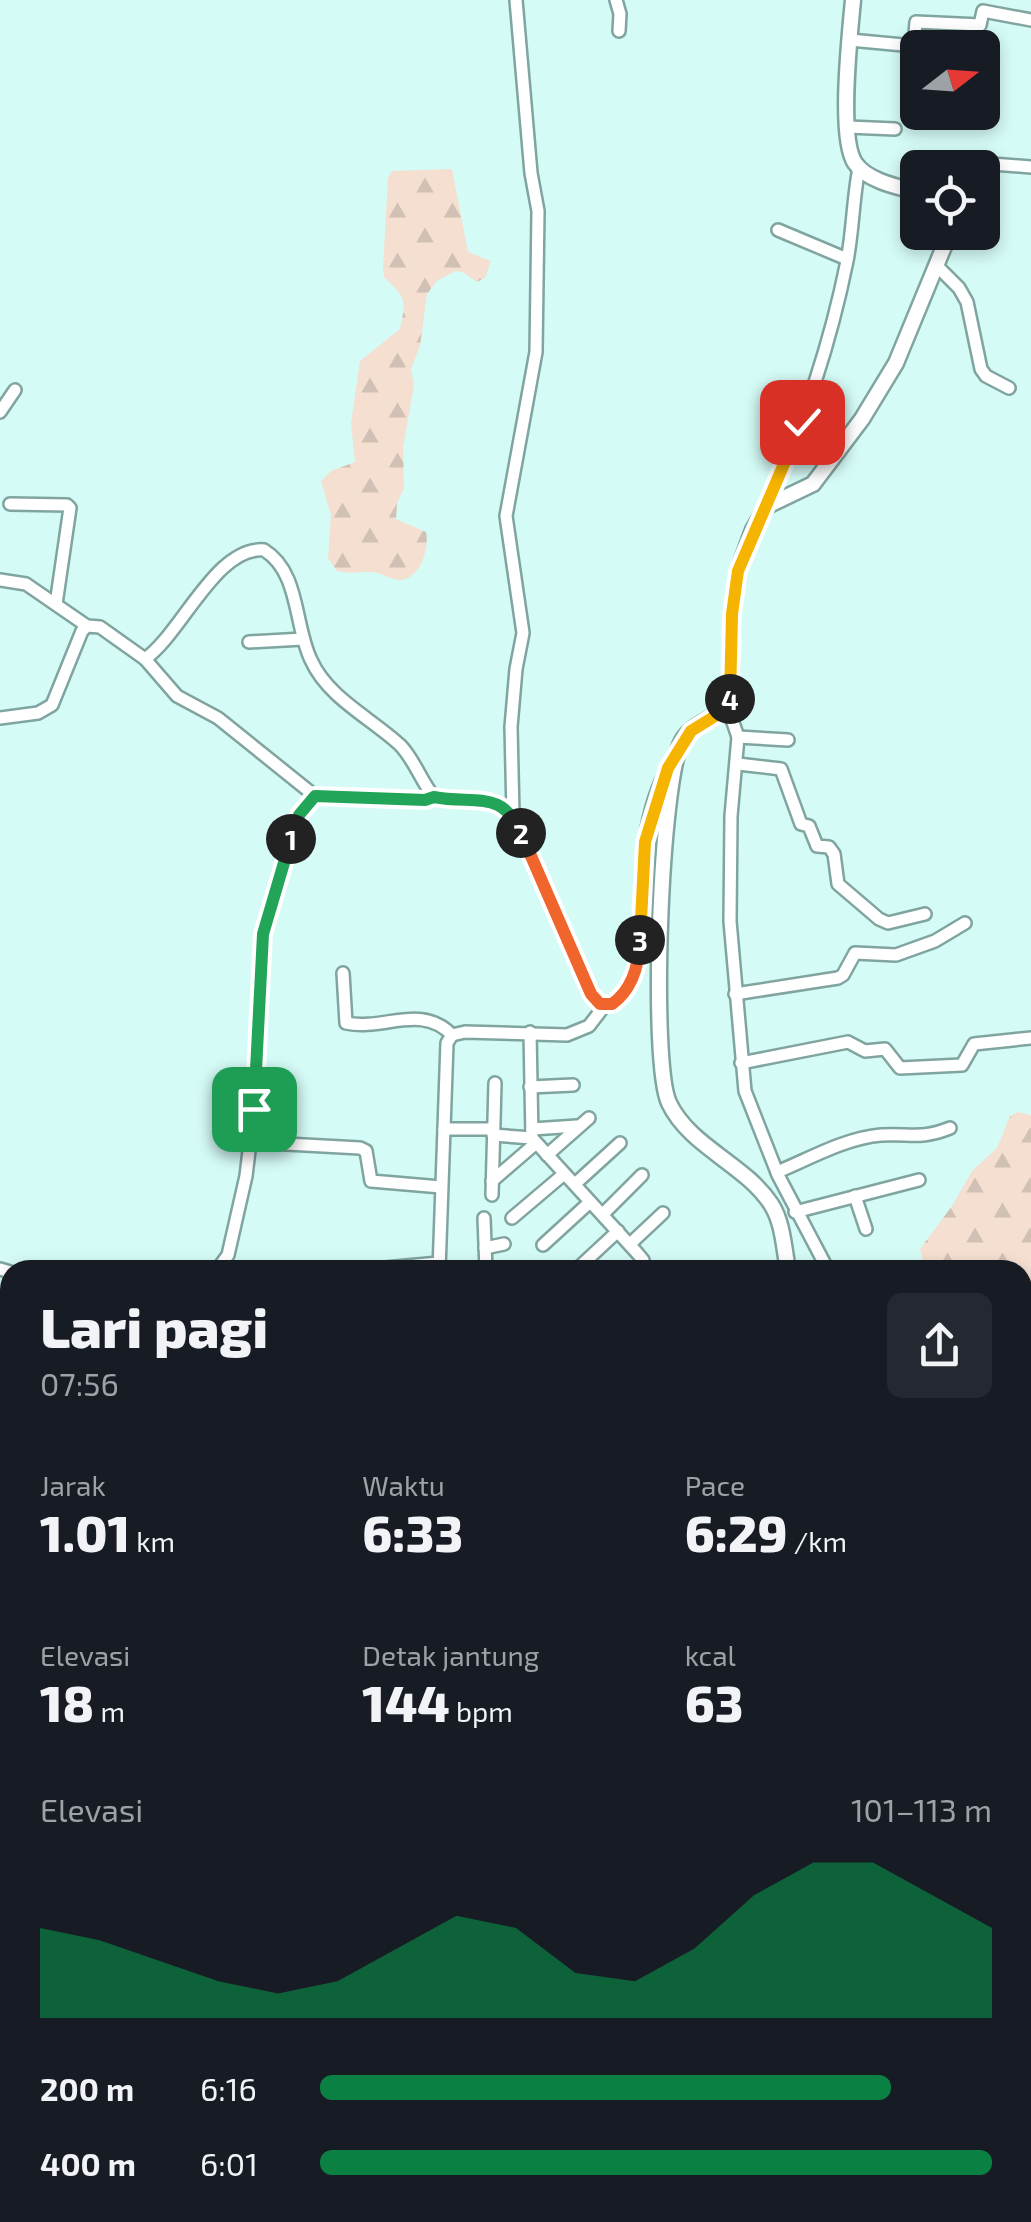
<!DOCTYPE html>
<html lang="id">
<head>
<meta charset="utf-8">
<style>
  :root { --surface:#171b24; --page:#242831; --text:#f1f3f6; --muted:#9ea1a6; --accent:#0b8043 }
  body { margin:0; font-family:"Exo 2",sans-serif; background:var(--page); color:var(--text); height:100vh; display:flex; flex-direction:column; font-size:38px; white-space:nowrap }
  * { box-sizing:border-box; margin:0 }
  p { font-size:32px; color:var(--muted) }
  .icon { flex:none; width:55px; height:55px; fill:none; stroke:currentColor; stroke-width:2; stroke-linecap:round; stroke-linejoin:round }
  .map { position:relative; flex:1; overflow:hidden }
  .drawer { position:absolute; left:0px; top:1260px; width:1032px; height:962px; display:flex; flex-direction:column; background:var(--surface); border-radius:30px 30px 0 0; box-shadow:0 5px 15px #0003 }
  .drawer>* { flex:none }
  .needle { width:65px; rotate:73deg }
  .tools { position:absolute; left:900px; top:30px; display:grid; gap:20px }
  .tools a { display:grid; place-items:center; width:100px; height:100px; border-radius:15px; background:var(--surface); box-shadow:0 5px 15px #0003; font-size:50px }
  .pin { position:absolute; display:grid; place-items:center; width:85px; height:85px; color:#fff; margin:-42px; border-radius:20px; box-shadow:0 5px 15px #0006 }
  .km { position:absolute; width:50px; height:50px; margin:-25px; border-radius:50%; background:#222; color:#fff; font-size:28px; line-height:50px; text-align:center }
  .round { display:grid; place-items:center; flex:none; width:105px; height:105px; border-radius:15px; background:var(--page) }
  .overview { display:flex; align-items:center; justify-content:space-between; height:170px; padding:0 40px }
  h1 { font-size:55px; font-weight:800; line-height:75px }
  .stats { display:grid; grid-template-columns:repeat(3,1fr); gap:15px; height:170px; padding:10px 40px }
  .stats div { display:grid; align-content:center }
  .stats b { font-size:50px; font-weight:800 }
  .stats small { font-size:28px; font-weight:400 }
  .stats p { font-size:28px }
  .chart { height:280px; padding:20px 40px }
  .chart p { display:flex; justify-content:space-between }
  .chart svg { width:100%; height:180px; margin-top:10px; fill:var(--accent); opacity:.7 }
  ul { padding:0 40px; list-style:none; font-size:32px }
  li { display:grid; grid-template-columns:160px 120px 1fr; align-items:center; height:75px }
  li i { height:25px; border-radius:12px; background:var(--accent) }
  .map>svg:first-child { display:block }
  .forest { fill:url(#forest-firs) }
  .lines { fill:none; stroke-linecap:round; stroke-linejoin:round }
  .minor-casing { stroke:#80a4a0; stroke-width:16 }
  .tertiary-casing { stroke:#80a4a0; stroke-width:19 }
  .minor { stroke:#fff; stroke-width:11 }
  .tertiary { stroke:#fff; stroke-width:14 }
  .split-1-casing { stroke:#fff; stroke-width:20 }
  .split-2-casing { stroke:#fff; stroke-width:20 }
  .split-3-casing { stroke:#fff; stroke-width:20 }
  .split-4-casing { stroke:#fff; stroke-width:20 }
  .split-5-casing { stroke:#fff; stroke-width:20 }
  .split-1 { stroke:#22a559; stroke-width:12 }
  .split-2 { stroke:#22a559; stroke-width:12 }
  .split-3 { stroke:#f0652b; stroke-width:12 }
  .split-4 { stroke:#f5b400; stroke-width:12 }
  .split-5 { stroke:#f5b400; stroke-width:12 }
</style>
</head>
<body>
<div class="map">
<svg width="1031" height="2222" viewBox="0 0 1031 2222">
  <defs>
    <pattern id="forest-firs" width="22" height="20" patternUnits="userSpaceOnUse" patternTransform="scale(2.5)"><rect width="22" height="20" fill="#f4dfd1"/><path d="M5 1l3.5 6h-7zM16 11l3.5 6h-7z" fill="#d1c0b4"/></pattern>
  </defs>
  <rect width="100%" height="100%" fill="#d5fbf7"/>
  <!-- forest -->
  <g class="forest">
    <path d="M452 169 468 252 491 261 485 278 477 282 463 272 455 271 437 281 427 294 420 346 411 369 414 386 403 447 404 488 397 503 396 519 426 532C430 550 418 586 394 579 385 577 380 572 371 572 358 572 350 574 337 571L328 558 331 515 321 481 331 471 355 462 351 423 360 361 400 329C407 297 405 298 384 277L383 268 388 178 392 171Z"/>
    <path d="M1018 1112 1031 1115V1384L1023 1386 1022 1270H925L920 1249 952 1206 972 1171 997 1148 1010 1116Z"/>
    <path d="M10 1421V1637H1L0 1424Z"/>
    <path d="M1031 1599V1793L1025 1781 1022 1762 1023 1601Z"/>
    <path d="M0 1779H10V1892L0 1890Z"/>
    <path d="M1031 1802V1861L1024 1870 1031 1888V1951L1023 1947V1815Z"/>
    <path d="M1031 1986V2079L1023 2072 1022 1990Z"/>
    <path d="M63 2213H162V2222H71Z"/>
    <path d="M434 2213V2212L575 2213V2222H435Z"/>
  </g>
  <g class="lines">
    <!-- minor casing -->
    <g class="minor-casing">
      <g id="minor">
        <path d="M616 0 620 14 619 31"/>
        <path d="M850 40 914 46 916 22 980 25 983 11 1031 20"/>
        <path d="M848 127 895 129"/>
        <path d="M970 168 979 163 1031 167"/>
        <path d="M778 230 847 259"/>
        <path d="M938 267 959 288 967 302 981 369 986 376 1009 388"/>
        <path d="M0 412 15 390"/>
        <path d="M10 504 67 505 70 508 56 604"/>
        <path d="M767 506C802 428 830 345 847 261 853 230 853 198 859 168"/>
        <path d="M0 580 26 584 87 626"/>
        <path d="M249 642 303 639"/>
        <path d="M145 659 177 696 218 718 315 796"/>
        <path d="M728 708 738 737 731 816 730 921 745 1091 778 1175 828 1270"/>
        <path d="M0 718 38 713 52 705 82 631 87 626 100 627 145 659C182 633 216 546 264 550 300 572 294 625 311 660 328 698 371 718 400 745 414 759 421 781 434 797L492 801 513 814 591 994 605 1005C654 992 639 880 645 840 649 814 658 782 673 760"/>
        <path d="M738 737 788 740"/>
        <path d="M738 764 781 769 801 824 809 826 817 846 829 847 834 854 838 884 879 919 888 923 925 914"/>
        <path d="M513 814 511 727 516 669 523 633 506 516 536 352 538 211 531 173 516 0"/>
        <path d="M343 973 346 1023C384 1031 421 1003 452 1035"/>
        <path d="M735 994 838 978 843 975 855 953 896 955 935 941 965 923"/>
        <path d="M530 1032 532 1138 638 1254 643 1260 638 1270"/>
        <path d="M741 1063 848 1042 865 1051 885 1049 900 1068 962 1065 974 1044 1031 1038"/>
        <path d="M530 1087 573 1085"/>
        <path d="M444 1129H493"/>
        <path d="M532 1129 577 1126"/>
        <path d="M493 1135 532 1138"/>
        <path d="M250 1142 360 1148 366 1151 371 1181 441 1187"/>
        <path d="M547 1155 589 1118"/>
        <path d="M777 1172C809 1159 845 1138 881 1135 910 1133 920 1140 950 1128"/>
        <path d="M492 1181 535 1144"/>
        <path d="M575 1184 620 1143"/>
        <path d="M492 1195 495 1083"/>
        <path d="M855 1196 866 1229"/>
        <path d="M795 1212 919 1180"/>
        <path d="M603 1214 642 1175"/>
        <path d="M484 1218 486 1270"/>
        <path d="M512 1218 564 1174"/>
        <path d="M630 1244 663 1213"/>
        <path d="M543 1245 590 1202"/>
        <path d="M485 1248 504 1244"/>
        <path d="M0 1269 10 1272"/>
        <path d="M217 1270 228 1255 246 1176 254 1109 263 934 280 870 299 815 315 796 425 800 434 797"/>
        <path d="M363 1270 439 1263"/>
        <path d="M439 1270 447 1043 452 1035 465 1032 567 1035 589 1026 605 1005"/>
        <path d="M576 1270 618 1231"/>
        <path d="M0 1401 10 1400"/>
        <path d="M1022 1797 1031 1809"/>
        <path d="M1022 2163 1031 2159"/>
        <path d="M692 2212 696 2222"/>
        <path d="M632 2222 633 2212"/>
        <path d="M643 2222 669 2212"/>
      </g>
    </g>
    <!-- tertiary casing -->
    <g class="tertiary-casing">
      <g id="tertiary">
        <path d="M853 0C850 33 838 138 855 163 867 181 898 187 918 192"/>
        <path d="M788 1270C784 1249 783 1222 771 1204 745 1164 690 1147 669 1103 650 1062 660 781 682 741 692 723 717 719 730 704L732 614 738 571 753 530 767 506 813 484 862 419 896 363 950 232"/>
        <path d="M1015 2212 1018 2222"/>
      </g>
    </g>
    <!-- minor -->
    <use href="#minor" class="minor"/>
    <!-- tertiary -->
    <use href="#tertiary" class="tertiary"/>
  </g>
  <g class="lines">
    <!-- split-1 casing -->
    <g class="split-1-casing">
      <path id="split-1" d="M254 1109 263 934 291 839"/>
    </g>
    <!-- split-2 casing -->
    <g class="split-2-casing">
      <path id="split-2" d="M291 839 299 815 315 796 425 800 434 797C473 805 502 788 521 833"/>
    </g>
    <!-- split-3 casing -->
    <g class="split-3-casing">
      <path id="split-3" d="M521 833 591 994 600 1004H612C632 990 639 964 640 940"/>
    </g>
    <!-- split-4 casing -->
    <g class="split-4-casing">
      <path id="split-4" d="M640 940 645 842 668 768 691 731 728 708 730 699"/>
    </g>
    <!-- split-5 casing -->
    <g class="split-5-casing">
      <path id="split-5" d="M730 699 732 614 738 571 802 422"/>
    </g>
    <!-- split-1 -->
    <use href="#split-1" class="split-1"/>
    <!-- split-2 -->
    <use href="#split-2" class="split-2"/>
    <!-- split-3 -->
    <use href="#split-3" class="split-3"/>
    <!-- split-4 -->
    <use href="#split-4" class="split-4"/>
    <!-- split-5 -->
    <use href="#split-5" class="split-5"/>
  </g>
</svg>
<div class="tools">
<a><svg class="needle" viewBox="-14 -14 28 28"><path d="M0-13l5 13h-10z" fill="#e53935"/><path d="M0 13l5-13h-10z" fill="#9ea1a6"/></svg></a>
<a><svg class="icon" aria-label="locate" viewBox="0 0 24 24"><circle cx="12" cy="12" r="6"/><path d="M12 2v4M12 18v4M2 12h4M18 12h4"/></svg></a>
</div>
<div class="pin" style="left:254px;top:1109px;background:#1e9e55"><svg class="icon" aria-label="arrive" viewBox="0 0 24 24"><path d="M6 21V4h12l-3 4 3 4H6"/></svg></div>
<div class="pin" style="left:802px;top:422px;background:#d93025"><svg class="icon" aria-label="check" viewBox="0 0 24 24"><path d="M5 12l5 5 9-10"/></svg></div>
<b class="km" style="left:291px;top:839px">1</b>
<b class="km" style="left:521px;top:833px">2</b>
<b class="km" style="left:640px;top:940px">3</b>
<b class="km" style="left:730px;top:699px">4</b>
<section class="drawer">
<div class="overview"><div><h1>Lari pagi</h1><p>07:56</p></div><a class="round"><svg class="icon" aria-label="share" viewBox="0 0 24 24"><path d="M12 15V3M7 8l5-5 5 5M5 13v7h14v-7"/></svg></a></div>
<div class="stats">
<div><p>Jarak</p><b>1.01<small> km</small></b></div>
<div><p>Waktu</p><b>6:33</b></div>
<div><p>Pace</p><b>6:29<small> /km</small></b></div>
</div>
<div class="stats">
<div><p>Elevasi</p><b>18<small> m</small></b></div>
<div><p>Detak jantung</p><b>144<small> bpm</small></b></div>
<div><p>kcal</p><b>63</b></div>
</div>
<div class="chart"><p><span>Elevasi</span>101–113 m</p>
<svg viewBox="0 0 160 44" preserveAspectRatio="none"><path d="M0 44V22L10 25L20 30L30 35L40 38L50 35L60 27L70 19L80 22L90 33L100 35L110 27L120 14L130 6L140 6L150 14L160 22V44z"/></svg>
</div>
<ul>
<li><b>200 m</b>6:16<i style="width:85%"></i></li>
<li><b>400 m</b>6:01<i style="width:100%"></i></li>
</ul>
</section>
</div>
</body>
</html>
